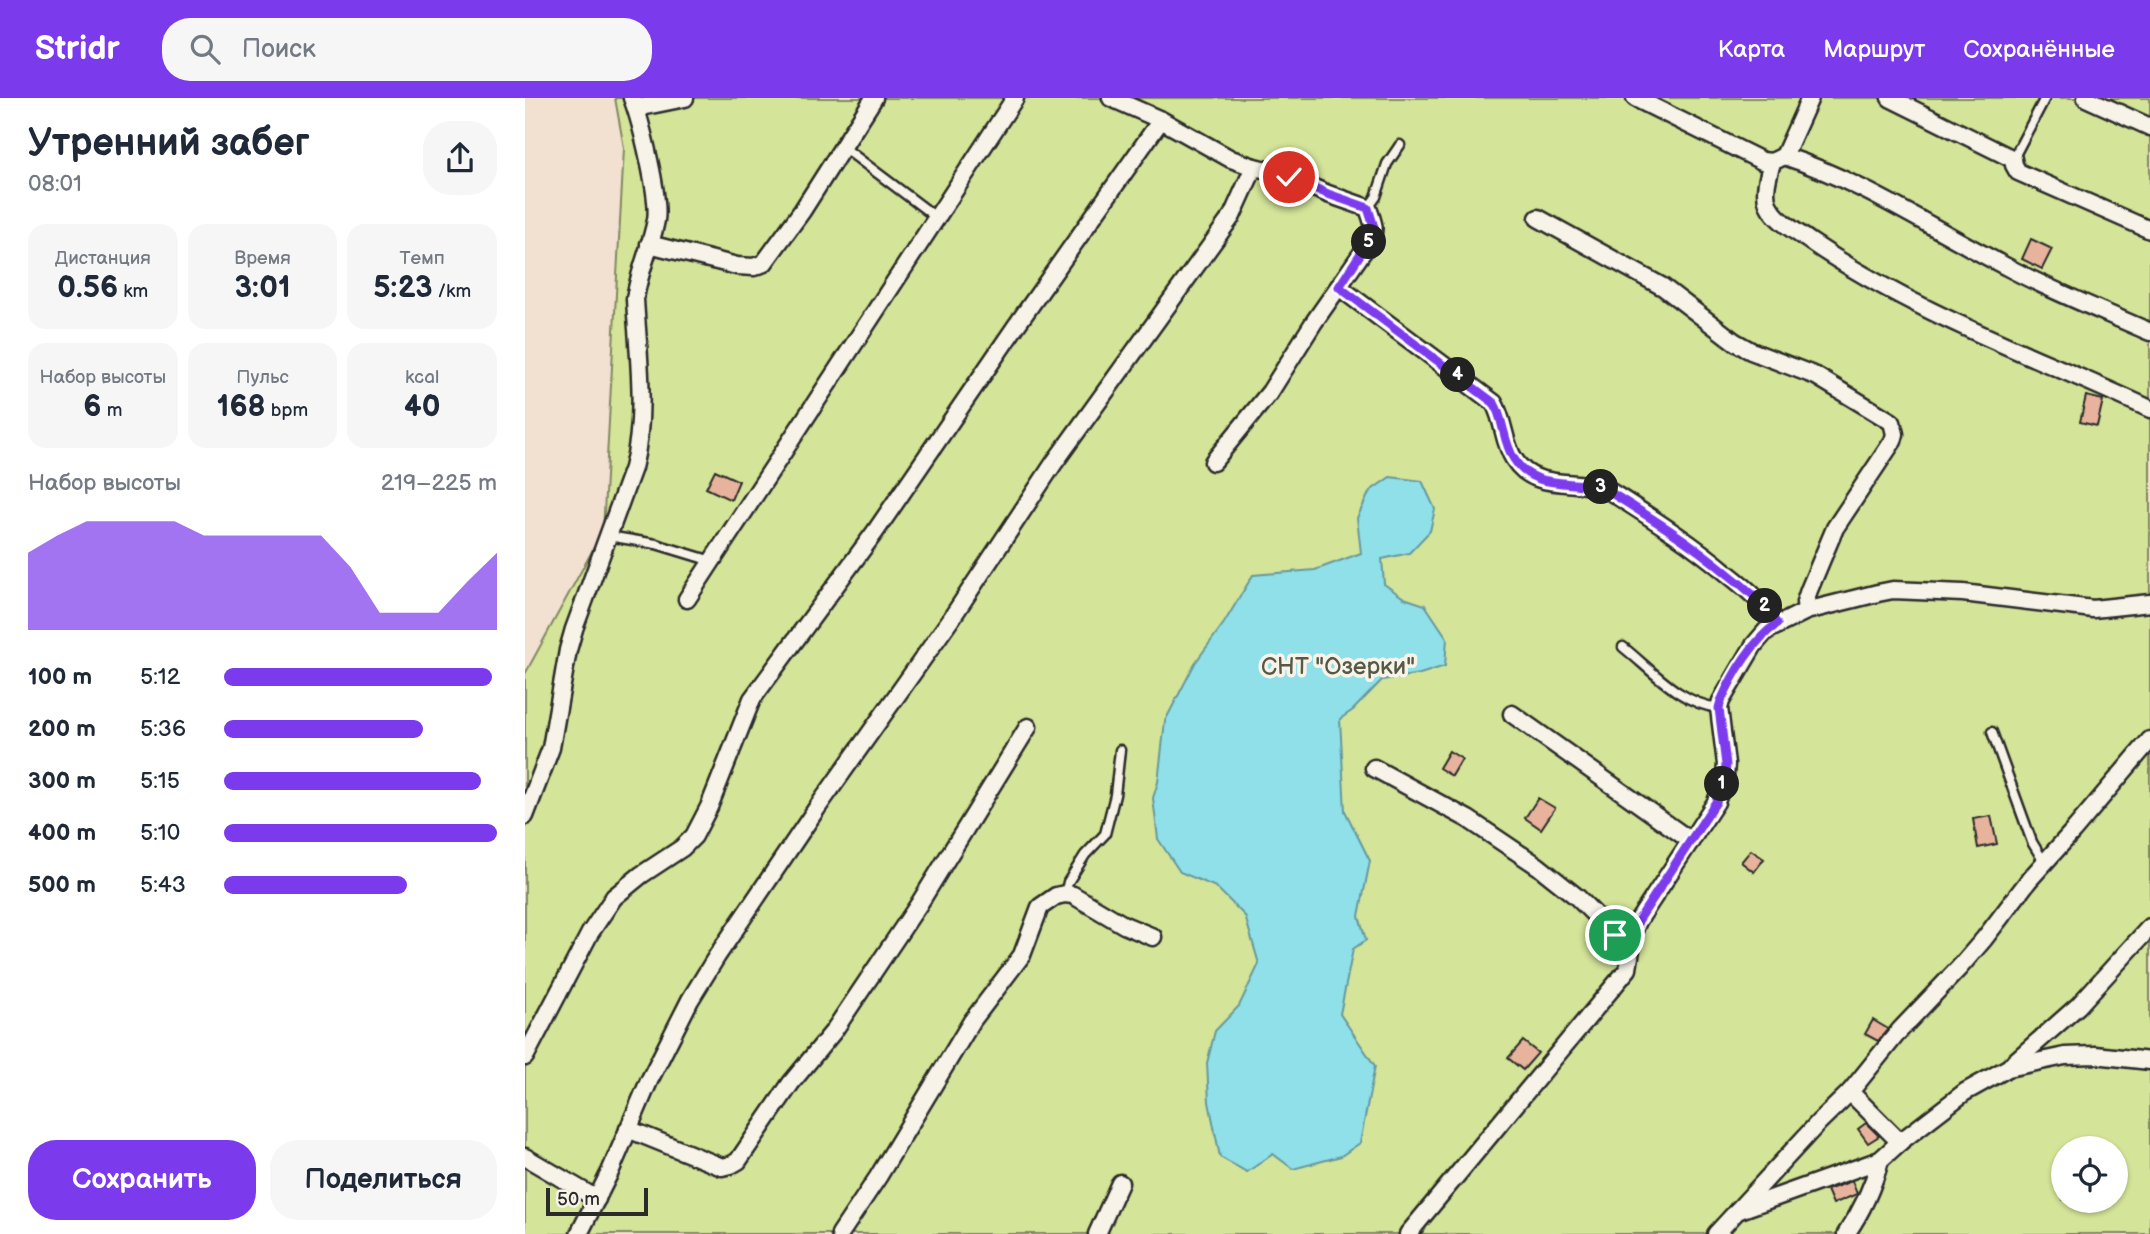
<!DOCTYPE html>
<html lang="ru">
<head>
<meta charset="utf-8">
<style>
  :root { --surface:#fff; --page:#f6f6f7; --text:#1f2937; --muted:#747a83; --accent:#7c3aed }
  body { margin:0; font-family:"Balsamiq Sans",sans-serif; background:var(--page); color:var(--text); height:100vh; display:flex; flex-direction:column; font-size:26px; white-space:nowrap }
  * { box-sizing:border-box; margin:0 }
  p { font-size:23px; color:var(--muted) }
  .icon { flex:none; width:38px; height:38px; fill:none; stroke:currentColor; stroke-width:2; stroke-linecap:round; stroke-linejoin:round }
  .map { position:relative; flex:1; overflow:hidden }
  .panel { display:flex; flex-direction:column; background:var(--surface); width:525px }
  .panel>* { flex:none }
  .tools { position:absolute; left:1526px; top:1038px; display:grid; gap:14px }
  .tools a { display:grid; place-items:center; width:77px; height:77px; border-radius:50%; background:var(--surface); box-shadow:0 2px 5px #0004; font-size:35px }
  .scale { position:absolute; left:21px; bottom:18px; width:102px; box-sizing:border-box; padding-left:7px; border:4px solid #2b2b2b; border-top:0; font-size:19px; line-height:24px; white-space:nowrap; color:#2b2b2b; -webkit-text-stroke:5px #f7f3e8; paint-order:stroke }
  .pin { position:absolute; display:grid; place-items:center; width:60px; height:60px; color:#fff; margin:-30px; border:4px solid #fff; border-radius:50%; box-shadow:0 2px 7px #0007 }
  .km { position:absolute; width:35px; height:35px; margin:-18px; border-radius:50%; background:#222; color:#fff; font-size:19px; line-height:35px; text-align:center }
  .round { display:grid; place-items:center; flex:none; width:74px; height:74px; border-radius:28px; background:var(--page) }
  .overview { display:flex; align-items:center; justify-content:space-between; height:119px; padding:0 28px }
  h1 { font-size:38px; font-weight:600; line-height:52px }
  .metrics { display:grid; grid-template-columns:repeat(3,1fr); gap:10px; height:119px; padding:7px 28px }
  .metrics div { display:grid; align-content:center; border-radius:18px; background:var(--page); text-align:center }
  .metrics b { font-size:30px; font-weight:600 }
  .metrics small { font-size:19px; font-weight:400 }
  .metrics p { font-size:19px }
  .chart { height:196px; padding:14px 28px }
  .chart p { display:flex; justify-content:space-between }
  .chart svg { width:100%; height:126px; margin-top:7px; fill:var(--accent); opacity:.7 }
  .primary-button { display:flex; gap:14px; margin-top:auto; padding:14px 28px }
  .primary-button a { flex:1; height:80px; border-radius:28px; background:var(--accent); color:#fff; font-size:28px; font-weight:600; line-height:80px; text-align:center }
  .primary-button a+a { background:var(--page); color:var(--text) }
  ul { padding:0 28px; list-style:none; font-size:23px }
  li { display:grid; grid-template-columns:112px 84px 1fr; align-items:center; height:52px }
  li i { height:18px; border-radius:9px; background:var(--accent) }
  header { display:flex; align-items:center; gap:42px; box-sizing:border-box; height:98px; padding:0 35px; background:var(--accent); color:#fff }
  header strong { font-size:33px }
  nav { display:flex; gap:38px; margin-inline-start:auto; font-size:24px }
  .search { width:490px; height:63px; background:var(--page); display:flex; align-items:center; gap:18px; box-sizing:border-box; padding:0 24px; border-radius:28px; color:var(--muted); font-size:26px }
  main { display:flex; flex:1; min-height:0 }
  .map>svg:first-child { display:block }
  .green { fill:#d4e498; stroke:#808862; stroke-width:2; fill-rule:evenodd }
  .water { fill:#8fe0e8; stroke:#67989c; stroke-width:2 }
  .building { fill:#e8b39c; stroke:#2b2b2b; stroke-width:2 }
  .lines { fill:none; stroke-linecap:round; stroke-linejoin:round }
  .service-casing { stroke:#2b2b2b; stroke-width:13 }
  .minor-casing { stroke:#2b2b2b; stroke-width:21 }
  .service { stroke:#f7f3e8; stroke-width:8 }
  .minor { stroke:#f7f3e8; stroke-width:16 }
  .route-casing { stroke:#fff; stroke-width:14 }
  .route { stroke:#7c3aed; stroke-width:9 }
  .labels { text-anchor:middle; stroke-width:7; stroke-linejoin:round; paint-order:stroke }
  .park-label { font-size:24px; fill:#555946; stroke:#f7f3e8 }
</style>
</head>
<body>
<header>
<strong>Stridr</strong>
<div class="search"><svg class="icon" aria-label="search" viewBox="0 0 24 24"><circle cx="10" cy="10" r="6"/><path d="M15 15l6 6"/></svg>Поиск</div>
<nav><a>Карта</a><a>Маршрут</a><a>Сохранённые</a></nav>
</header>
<main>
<section class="panel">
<div class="overview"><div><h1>Утренний забег</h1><p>08:01</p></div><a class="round"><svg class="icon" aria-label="share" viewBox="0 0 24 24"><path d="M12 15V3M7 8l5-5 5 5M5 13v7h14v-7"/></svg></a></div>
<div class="metrics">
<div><p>Дистанция</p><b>0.56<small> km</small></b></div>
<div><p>Время</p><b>3:01</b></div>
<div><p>Темп</p><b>5:23<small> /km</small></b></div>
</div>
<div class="metrics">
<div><p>Набор высоты</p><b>6<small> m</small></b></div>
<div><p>Пульс</p><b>168<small> bpm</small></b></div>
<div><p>kcal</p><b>40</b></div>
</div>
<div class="chart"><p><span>Набор высоты</span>219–225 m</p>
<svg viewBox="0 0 160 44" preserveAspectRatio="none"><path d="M0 44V17L10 11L20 6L30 6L40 6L50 6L60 11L70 11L80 11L90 11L100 11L110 22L120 38L130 38L140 38L150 27L160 17V44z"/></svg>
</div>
<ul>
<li><b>100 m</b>5:12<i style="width:98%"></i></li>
<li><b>200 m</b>5:36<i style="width:73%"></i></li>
<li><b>300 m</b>5:15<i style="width:94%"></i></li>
<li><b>400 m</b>5:10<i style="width:100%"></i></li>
<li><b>500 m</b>5:43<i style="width:67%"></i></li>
</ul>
<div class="primary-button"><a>Сохранить</a><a>Поделиться</a></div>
</section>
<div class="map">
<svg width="1625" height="1136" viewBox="0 0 1625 1136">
  <rect width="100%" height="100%" fill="#f2e0d1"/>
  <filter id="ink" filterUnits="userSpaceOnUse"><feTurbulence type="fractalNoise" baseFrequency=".0143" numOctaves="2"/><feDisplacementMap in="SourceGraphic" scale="14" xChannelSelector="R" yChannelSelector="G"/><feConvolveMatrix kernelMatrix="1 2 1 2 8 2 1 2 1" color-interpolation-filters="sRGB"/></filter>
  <g filter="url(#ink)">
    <!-- green -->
    <path class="green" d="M90 0H1625V1136H0V576L78 433 99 50ZM1538 1050H1591V1102H1538Z"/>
    <!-- water -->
    <path class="water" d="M865 379 897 383 910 411 905 433 884 455 857 461 859 486 879 500 900 507 922 540 920 568 895 576 857 582 828 612 815 621 820 713 845 763 834 818 841 842 828 851 815 916 850 968 835 1045 816 1058 768 1071 748 1056 722 1074 695 1059 684 1004 682 965 690 933 714 908 734 866 720 818 691 789 655 774 633 741 628 700 633 684 640 623 670 565 699 525 728 477 790 472 836 455 832 420 845 393Z"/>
    <!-- building -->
    <g class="building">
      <path d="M1506 141 1527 151 1517 171 1497 161Z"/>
      <path d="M1561 298 1578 302 1572 328 1555 324Z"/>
      <path d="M190 372 214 383 206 402 181 390Z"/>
      <path d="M924 653 937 661 927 678 914 670Z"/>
      <path d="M1013 700 1030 710 1016 731 1000 720Z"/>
      <path d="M1466 718 1472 746 1453 750 1448 721Z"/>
      <path d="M1226 752 1239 761 1229 774 1216 764Z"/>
      <path d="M1348 922 1363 931 1353 943 1340 936Z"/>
      <path d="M998 943 1013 955 998 972 983 960Z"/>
      <path d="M1341 1025 1354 1038 1343 1045 1333 1031Z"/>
      <path d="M1327 1083 1332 1096 1308 1106 1302 1092Z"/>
    </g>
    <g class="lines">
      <!-- service casing -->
      <g class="service-casing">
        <g id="service">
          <path d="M318 49 412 120"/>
          <path d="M1488 61 1520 0"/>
          <path d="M843 110 851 99 862 66 875 47"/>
          <path d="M83 438 131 446 187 463"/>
          <path d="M1098 549C1127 572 1155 606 1194 610"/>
          <path d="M1467 634 1507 744 1519 764"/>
          <path d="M540 796 543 784 560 757 580 736 590 697 595 652"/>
        </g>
      </g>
      <!-- minor casing -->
      <g class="minor-casing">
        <g id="minor">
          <path d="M586 0 636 22 706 61 729 69 751 74 803 96 843 110C848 125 852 130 844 145L789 224 745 294 688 364"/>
          <path d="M1110 0 1237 63 1247 64 1259 58C1339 84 1409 132 1484 170 1529 194 1578 213 1625 234"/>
          <path d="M1365 0 1488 61 1489 67 1493 74 1625 132"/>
          <path d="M1561 0 1625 29"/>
          <path d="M111 10 160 0"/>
          <path d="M1259 58 1285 0"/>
          <path d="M1247 64C1244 76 1238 93 1243 106 1251 123 1272 134 1286 144 1391 216 1511 258 1625 311"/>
          <path d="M1013 120 1138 189 1210 244 1226 253 1291 278 1367 324 1370 336 1368 343 1310 430 1284 492 1280 504 1281 513"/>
          <path d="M124 146 212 168 229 169 239 165 277 113 349 0"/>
          <path d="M814 189 969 305C979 322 978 344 989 361 1010 395 1052 379 1083 392 1125 419 1165 444 1203 476 1222 491 1239 505 1252 526"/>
          <path d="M162 501 490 0"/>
          <path d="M987 616 1166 743"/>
          <path d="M849 670 943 721 1013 768 1052 799 1090 837 1107 844"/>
          <path d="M0 718 26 650 43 552 49 531 108 370C122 315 113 257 110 201 114 173 126 149 131 122 135 100 116 23 107 0"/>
          <path d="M0 959 65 835 89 799 116 777 157 750 169 738 184 709 227 601 350 434 491 228 636 22"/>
          <path d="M1486 967 1553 908 1625 829"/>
          <path d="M1325 994 1375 1044"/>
          <path d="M103 1031 197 1069 206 1067 213 1063 266 985 308 934 394 806 503 629"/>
          <path d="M0 1059 72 1101"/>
          <path d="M1212 1113 1355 1062 1375 1044 1440 994 1483 970 1540 958 1570 957 1625 963"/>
          <path d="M54 1136 85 1074 124 983 165 902 192 858 292 710 426 521 529 365 707 118 729 69"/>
          <path d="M315 1136 353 1079 447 923 497 857 515 809 531 798 540 796 548 797 599 827 628 839"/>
          <path d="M572 1136 595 1085"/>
          <path d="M883 1136 1103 871 1109 832 1113 823 1191 704 1200 678 1201 666 1194 610 1196 603 1229 547 1241 533 1281 513 1353 495 1368 492 1438 495 1568 511 1625 505"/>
          <path d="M1191 1136 1294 1024 1325 994 1375 932 1434 870 1459 841 1504 782 1548 733 1625 642"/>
          <path d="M1321 1136C1337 1113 1348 1089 1355 1062"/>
        </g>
      </g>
      <!-- service -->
      <use href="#service" class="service"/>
      <!-- minor -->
      <use href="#minor" class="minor"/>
    </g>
  </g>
  <g class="lines" filter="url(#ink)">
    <!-- route casing -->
    <g class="route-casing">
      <path id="route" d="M764 79 803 96 843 110 849 129V135L814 189 969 305C979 322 978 344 989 361 1009 395 1052 379 1083 393 1125 419 1165 444 1203 476 1222 491 1239 505 1252 526 1228 542 1208 576 1196 603L1194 610 1201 667 1200 678 1191 704 1113 823 1107 844 1090 837"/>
    </g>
    <!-- route -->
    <use href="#route" class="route"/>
  </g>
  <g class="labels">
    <!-- park labels -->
    <g class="park-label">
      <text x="813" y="576">СНТ "Озерки"</text>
    </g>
  </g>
</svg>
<div class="tools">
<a><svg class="icon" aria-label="locate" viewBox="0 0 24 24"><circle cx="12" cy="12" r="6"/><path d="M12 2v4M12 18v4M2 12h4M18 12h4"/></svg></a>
</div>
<div class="scale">50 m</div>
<div class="pin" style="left:1090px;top:837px;background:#1e9e55"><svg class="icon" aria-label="arrive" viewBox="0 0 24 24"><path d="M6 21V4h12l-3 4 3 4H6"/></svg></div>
<div class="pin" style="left:764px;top:79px;background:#d93025"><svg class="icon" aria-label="check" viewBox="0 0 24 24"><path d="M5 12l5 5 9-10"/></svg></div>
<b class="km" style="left:1197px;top:686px">1</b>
<b class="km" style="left:1240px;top:508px">2</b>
<b class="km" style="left:1076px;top:389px">3</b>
<b class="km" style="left:933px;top:277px">4</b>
<b class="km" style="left:844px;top:144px">5</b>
</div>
</main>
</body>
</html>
